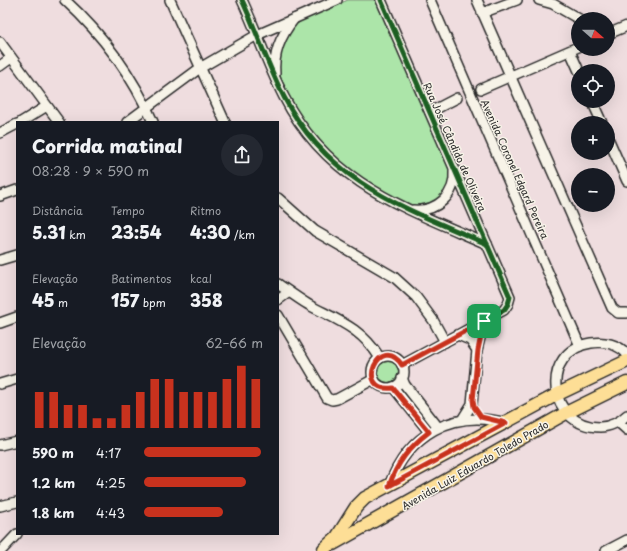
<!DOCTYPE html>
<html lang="pt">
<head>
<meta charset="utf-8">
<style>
  :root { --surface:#171b24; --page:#242831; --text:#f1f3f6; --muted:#9ea1a6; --accent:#c8321e }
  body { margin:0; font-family:"Playpen Sans",sans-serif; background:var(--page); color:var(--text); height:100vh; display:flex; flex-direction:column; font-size:15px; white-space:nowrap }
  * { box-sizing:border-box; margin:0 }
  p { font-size:13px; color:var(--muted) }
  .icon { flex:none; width:22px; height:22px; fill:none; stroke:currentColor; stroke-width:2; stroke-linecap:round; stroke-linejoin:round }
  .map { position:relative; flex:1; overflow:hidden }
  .panel { position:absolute; left:16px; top:121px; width:263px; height:414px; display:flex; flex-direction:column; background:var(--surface); border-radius:0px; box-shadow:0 4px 16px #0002 }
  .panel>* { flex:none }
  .needle { width:26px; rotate:111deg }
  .buttons { position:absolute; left:571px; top:12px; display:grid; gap:8px }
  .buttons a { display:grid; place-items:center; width:44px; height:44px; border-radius:50%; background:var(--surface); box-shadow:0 4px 16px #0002; font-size:20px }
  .pin { position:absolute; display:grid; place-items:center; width:34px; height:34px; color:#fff; margin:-17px; border-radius:8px; box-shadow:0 2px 6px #0006 }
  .round { display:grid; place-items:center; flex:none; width:42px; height:42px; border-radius:21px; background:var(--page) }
  .overview { display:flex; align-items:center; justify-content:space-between; height:68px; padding:0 16px }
  h1 { font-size:18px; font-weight:800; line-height:30px }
  .figures { display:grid; grid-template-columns:repeat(3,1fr); gap:6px; height:68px; padding:4px 16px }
  .figures div { display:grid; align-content:center }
  .figures b { font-size:17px; font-weight:800 }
  .figures small { font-size:11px; font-weight:400 }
  .figures p { font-size:11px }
  .chart { height:112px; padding:8px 16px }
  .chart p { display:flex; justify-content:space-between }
  .chart svg { width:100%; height:72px; margin-top:4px; stroke:var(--accent); stroke-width:6 }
  ul { padding:0 16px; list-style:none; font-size:13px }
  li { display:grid; grid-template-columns:64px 48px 1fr; align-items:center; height:30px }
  li i { height:10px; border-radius:5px; background:var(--accent) }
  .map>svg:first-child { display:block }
  .green { fill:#ace5a9; stroke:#6c886a }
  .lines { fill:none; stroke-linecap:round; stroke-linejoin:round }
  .minor-casing { stroke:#2b2b2b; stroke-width:12 }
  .major-casing { stroke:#2b2b2b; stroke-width:15 }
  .minor { stroke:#f7f3e8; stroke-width:9 }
  .major { stroke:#fdde96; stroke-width:12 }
  .cycleway-casing { stroke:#f7f3e8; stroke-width:8 }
  .cycleway { stroke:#1b5e20; stroke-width:5 }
  .route-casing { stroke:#fff; stroke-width:8 }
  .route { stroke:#c8321e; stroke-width:5 }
  .labels { text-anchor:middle; stroke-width:3; stroke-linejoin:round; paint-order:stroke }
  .street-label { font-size:10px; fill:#2b2b2b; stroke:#f7f3e8 }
</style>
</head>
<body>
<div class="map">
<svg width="627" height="551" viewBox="0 0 627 551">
  <rect width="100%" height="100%" fill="#efdddf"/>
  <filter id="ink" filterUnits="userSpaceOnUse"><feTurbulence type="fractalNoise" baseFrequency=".025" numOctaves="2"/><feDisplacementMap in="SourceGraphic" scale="8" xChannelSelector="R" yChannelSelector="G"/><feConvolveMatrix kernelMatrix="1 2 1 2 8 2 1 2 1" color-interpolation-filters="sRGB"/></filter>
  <g filter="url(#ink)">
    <!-- green -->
    <g class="green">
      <path d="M348 0H376L450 168C454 191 435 210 412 206 407 205 401 201 396 199 351 178 308 139 287 94 284 86 279 79 278 71 276 58 282 42 290 31 300 17 332 7 348 0Z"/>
      <circle cx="388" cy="372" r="11"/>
    </g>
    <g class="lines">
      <!-- minor casing -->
      <g class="minor-casing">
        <g id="minor">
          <path d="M65 0C102 34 133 76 153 122"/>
          <path d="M170 0 225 122"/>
          <path d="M242 0C257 32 268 66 284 97 328 183 405 208 487 244"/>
          <path d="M381 0 510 297 508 304 504 310 402 365"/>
          <path d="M430 0 580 346"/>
          <path d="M477 0 612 308 618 313H627"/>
          <path d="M539 0 553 4 579 19"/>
          <path d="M482 13 517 0"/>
          <path d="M608 34 627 26"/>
          <path d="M0 42 59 122"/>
          <path d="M570 51 579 71"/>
          <path d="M0 66 11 58"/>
          <path d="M275 74C273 53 281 35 294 19"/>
          <path d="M481 89 578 47"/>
          <path d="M592 101 602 123"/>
          <path d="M430 112 457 98"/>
          <path d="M21 122 47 106"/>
          <path d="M127 122 200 68 257 35 337 0"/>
          <path d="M0 133 17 124"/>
          <path d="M608 138 627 181"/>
          <path d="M0 196 17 190"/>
          <path d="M278 198 315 231 394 277 416 297 433 320 445 342"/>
          <path d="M413 210C437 212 456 195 454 171"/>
          <path d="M0 260 17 255"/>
          <path d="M278 284C288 291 299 299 309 305 339 321 361 328 380 358"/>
          <path d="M278 300 289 292"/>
          <path d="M278 315 327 398 332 400 337 399 374 379"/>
          <path d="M0 323 17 317"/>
          <path d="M458 335 470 340 477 350"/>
          <path d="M627 354C618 344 604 341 591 343 539 351 547 427 600 427 609 427 620 422 627 415"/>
          <circle cx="388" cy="372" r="16"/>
          <path d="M402 378 405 385 438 427"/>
          <path d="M0 384 17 379"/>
          <path d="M393 387 429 432"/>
          <path d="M462 420 472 404 477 350 484 321"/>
          <path d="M618 422 627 430"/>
          <path d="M0 445 17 441"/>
          <path d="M389 486C408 434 452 409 506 423"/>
          <path d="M0 506 17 502"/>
          <path d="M1 551 17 534"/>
          <path d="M606 551 627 540"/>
        </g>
      </g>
      <!-- major casing -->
      <g class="major-casing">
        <g id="major">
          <path d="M333 544 566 413 627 383"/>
          <path d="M324 549 337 537 356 507 365 498 556 395 627 361"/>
        </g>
      </g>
      <!-- minor -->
      <use href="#minor" class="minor"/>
      <!-- major -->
      <use href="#major" class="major"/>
      <!-- cycleway casing -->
      <g class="cycleway-casing">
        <g id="cycleway">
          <path d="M242 0C257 32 268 66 284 97 328 183 405 208 487 244"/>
          <path d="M381 0 510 297 508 304 504 310 402 365"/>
        </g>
      </g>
      <!-- cycleway -->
      <use href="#cycleway" class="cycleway"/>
    </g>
  </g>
  <g class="lines" filter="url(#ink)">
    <!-- route casing -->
    <g class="route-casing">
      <path id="route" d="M484 321 478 350 473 400 474 407 481 417 506 423 389 486C397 463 409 447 429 432L393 388C353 393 380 332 402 365Z"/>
    </g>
    <!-- route -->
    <use href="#route" class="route"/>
  </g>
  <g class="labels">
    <!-- street labels -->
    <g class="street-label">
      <text transform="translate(455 147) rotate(66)" y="4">Rua José Cândido de Oliveira</text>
      <text transform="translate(515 169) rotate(66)" y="4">Avenida Coronel Edgard Pereira</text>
      <text transform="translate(475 465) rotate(-30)" y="4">Avenida Luiz Eduardo Toledo Prado</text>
    </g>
  </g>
</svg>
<div class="buttons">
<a><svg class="needle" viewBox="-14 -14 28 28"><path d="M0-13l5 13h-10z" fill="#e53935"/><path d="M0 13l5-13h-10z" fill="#9ea1a6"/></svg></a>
<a><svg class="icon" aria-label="locate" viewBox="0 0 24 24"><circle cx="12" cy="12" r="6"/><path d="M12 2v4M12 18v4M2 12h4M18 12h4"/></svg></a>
<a>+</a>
<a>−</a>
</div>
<div class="pin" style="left:484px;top:321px;background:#1e9e55"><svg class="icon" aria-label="arrive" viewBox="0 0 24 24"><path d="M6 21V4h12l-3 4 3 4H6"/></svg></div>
<section class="panel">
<div class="overview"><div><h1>Corrida matinal</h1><p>08:28 · 9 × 590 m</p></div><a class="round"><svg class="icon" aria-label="share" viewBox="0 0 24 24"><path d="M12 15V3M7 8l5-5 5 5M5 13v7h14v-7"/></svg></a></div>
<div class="figures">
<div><p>Distância</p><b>5.31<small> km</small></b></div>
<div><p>Tempo</p><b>23:54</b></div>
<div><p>Ritmo</p><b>4:30<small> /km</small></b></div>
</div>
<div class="figures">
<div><p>Elevação</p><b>45<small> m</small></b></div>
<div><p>Batimentos</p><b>157<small> bpm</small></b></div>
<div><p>kcal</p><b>358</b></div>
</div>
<div class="chart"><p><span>Elevação</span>62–66 m</p>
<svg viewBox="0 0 160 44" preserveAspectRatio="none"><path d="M5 44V22M15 44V22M25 44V30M35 44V30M45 44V38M55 44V38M65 44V30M75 44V22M85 44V14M95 44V14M105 44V22M115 44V22M125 44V22M135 44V14M145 44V6M155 44V14"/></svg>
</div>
<ul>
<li><b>590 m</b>4:17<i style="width:98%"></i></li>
<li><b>1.2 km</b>4:25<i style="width:86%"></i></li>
<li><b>1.8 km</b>4:43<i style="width:66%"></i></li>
</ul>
</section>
</div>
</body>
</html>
